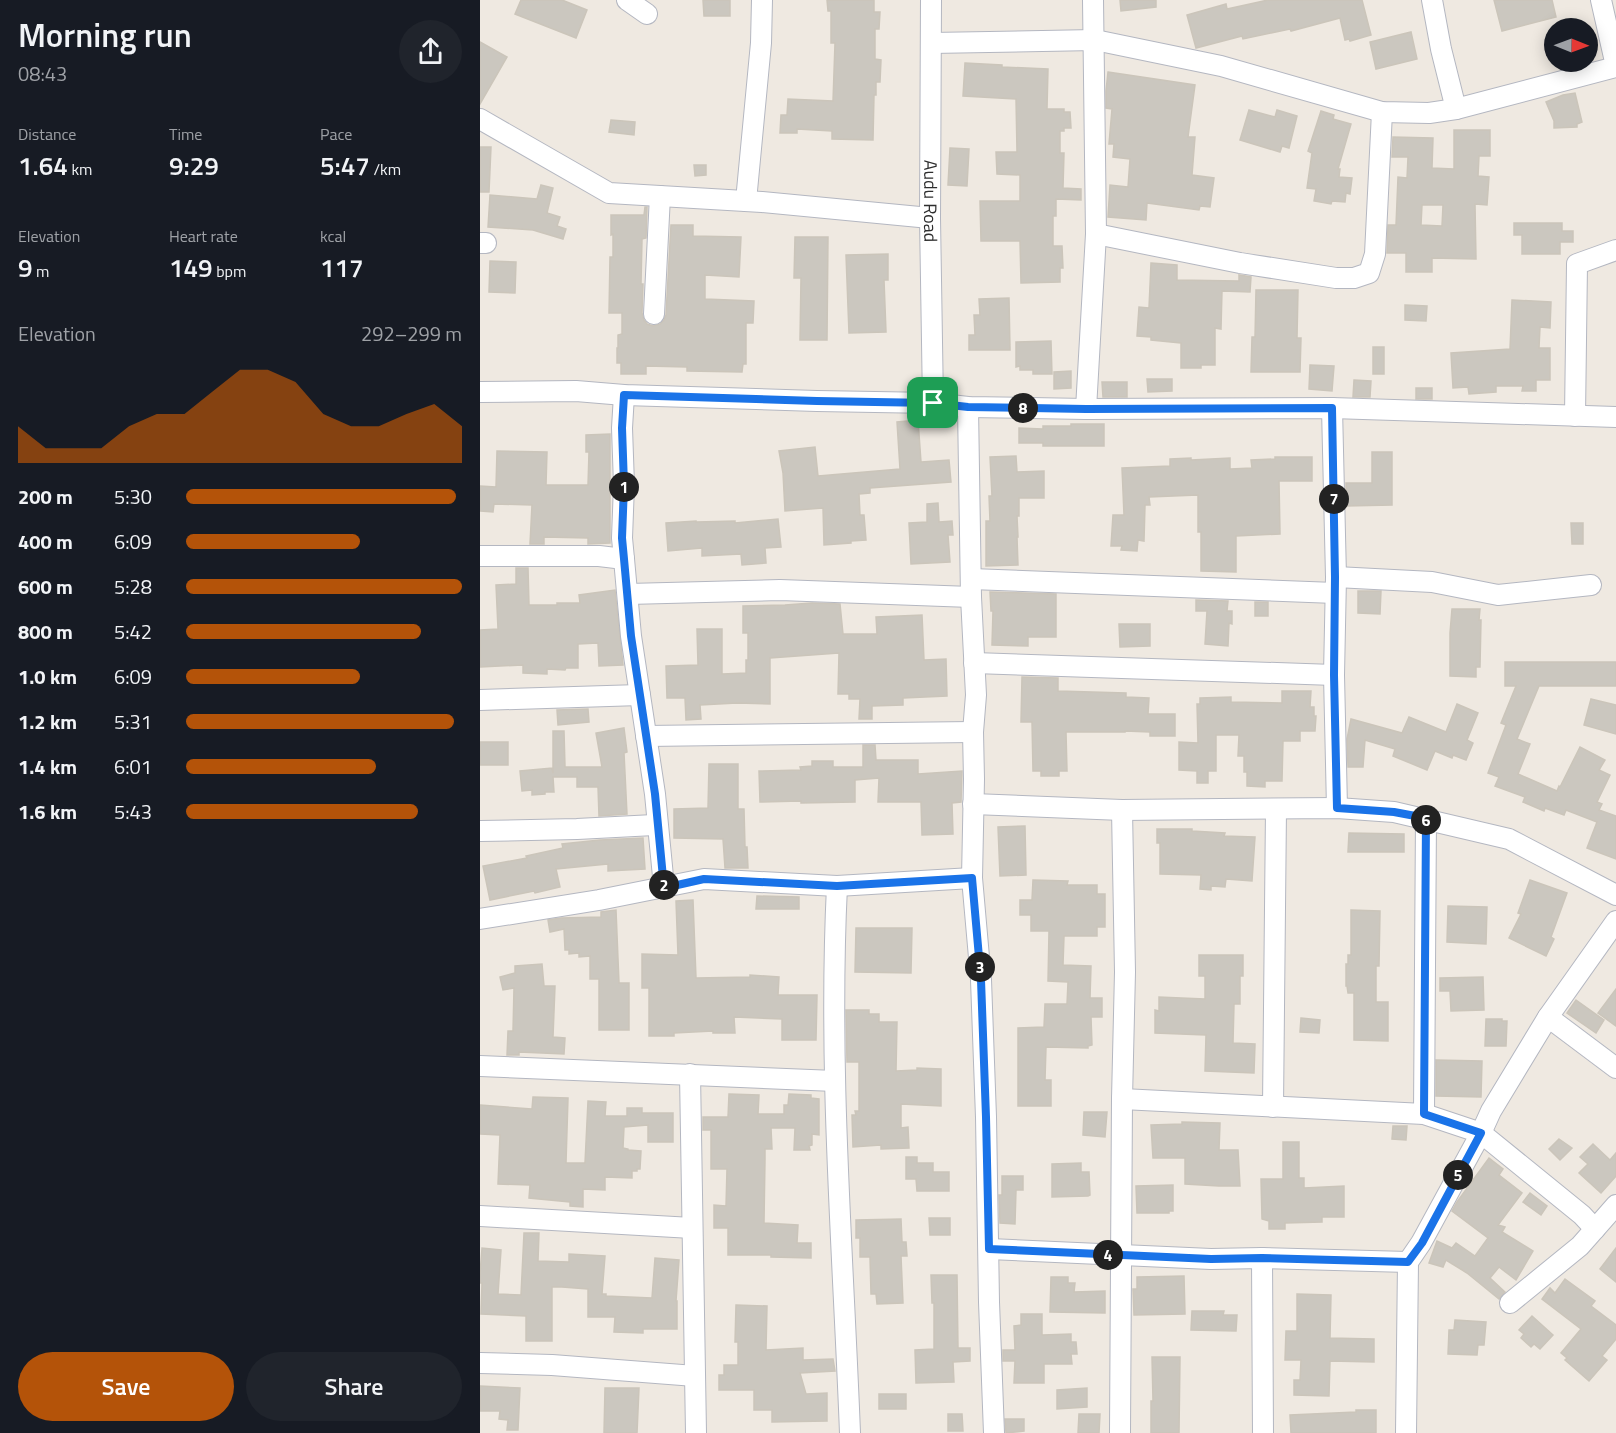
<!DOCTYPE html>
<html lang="en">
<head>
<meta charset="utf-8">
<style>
  :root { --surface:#171b24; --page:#20242c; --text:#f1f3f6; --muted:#9ea1a6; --accent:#b45309 }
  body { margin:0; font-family:"Titillium Web",sans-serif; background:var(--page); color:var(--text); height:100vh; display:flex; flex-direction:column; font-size:22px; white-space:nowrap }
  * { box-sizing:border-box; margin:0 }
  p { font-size:20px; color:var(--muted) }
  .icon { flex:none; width:33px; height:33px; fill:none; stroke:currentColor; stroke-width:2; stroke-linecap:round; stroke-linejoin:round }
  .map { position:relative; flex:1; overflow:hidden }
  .drawer { display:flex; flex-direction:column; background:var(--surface); width:480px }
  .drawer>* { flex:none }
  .needle { width:39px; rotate:91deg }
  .tools { position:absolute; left:1064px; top:18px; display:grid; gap:12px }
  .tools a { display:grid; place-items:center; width:54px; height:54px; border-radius:50%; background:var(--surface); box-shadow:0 3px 15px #0003; font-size:30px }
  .pin { position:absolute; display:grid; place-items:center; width:51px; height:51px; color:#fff; margin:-26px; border-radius:12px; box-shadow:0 3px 9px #0006 }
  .km { position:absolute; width:30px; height:30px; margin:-15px; border-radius:50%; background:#222; color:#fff; font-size:16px; line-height:30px; text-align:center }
  .round { display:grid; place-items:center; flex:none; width:63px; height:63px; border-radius:32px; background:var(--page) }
  .head { display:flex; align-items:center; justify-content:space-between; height:102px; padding:0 18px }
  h1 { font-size:33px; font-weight:600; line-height:45px }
  .stats { display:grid; grid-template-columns:repeat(3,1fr); gap:9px; height:102px; padding:6px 18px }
  .stats div { display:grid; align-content:center }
  .stats b { font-size:26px; font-weight:600 }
  .stats small { font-size:16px; font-weight:400 }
  .stats p { font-size:16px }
  .chart { height:168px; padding:12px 18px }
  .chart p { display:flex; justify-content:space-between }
  .chart svg { width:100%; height:108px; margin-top:6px; fill:var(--accent); opacity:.7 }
  .action { display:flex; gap:12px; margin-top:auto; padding:12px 18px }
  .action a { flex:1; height:69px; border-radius:36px; background:var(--accent); color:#fff; font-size:24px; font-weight:600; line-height:69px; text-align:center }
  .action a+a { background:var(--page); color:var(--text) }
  ul { padding:0 18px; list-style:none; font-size:20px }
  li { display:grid; grid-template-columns:96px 72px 1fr; align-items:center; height:45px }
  li i { height:15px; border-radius:8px; background:var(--accent) }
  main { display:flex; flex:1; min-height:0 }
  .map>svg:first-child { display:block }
  .building { fill:#cbc7bf; stroke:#cbc5ba; stroke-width:1.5; fill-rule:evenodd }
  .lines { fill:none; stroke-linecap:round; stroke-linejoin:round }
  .minor-casing { stroke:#b4b7c1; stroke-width:22 }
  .minor { stroke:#fff; stroke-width:20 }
  .route-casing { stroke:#fff; stroke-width:12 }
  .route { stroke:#1a73e8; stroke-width:8 }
  .labels { text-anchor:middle; stroke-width:6; stroke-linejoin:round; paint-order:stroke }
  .street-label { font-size:18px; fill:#2e2e2e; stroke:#fff }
</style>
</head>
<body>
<main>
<section class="drawer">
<div class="head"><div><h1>Morning run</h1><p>08:43</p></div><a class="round"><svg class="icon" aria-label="share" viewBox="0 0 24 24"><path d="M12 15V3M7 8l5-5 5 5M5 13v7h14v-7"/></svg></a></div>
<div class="stats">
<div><p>Distance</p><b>1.64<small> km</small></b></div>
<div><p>Time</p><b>9:29</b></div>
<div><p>Pace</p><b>5:47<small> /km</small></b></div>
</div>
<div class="stats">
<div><p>Elevation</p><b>9<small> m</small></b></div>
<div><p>Heart rate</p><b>149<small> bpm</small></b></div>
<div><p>kcal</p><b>117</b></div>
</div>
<div class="chart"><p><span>Elevation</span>292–299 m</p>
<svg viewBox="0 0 160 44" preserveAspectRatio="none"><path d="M0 44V29L10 38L20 38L30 38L40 29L50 24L60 24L70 15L80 6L90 6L100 11L110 24L120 29L130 29L140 24L150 20L160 29V44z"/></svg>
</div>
<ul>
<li><b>200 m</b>5:30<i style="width:98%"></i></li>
<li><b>400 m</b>6:09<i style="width:63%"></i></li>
<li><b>600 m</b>5:28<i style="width:100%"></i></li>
<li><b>800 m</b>5:42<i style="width:85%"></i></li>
<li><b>1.0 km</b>6:09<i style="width:63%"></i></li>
<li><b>1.2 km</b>5:31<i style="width:97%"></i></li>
<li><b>1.4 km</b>6:01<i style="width:69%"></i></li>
<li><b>1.6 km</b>5:43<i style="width:84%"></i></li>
</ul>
<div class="action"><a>Save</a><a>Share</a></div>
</section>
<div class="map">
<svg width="1136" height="1433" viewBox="0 0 1136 1433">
  <rect width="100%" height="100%" fill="#efe9e1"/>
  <!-- building -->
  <g class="building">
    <path d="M41 0H82L107 10 96 38 35 14Z"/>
    <path d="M223 0H250V16H224Z"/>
    <path d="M347 0H394V12H400L399 29H395V59L401 60 400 82H396V95H394L393 140 352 139V131L317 129V133H300L301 115H307L308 99 353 101 355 43H351V11H348Z"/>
    <path d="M640 0H676V7L641 11Z"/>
    <path d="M788 0H882L891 35 870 41 869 39 865 40 860 18 811 31 810 29 763 39 762 36 716 48 707 15 746 4 747 9Z"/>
    <path d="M1014 0H1072L1076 17 1022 31Z"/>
    <path d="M931 32 937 59 896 69 890 42Z"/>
    <path d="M0 42 27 57 0 104Z"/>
    <path d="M485 63 522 65V67L568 69 567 109H584V112H590L591 128H584V131H580V153H584L583 188 601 189V200L576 199V216H573V246H582L583 268H580V282L541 283 540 241H501L500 201H540V175L517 174 516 152H537L536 99 483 96Z"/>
    <path d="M628 72 715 85 708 137H715L712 175 734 178 730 207 720 206 719 210 667 203 666 220 628 217 630 185 648 187 650 159 633 157 634 144H629L632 109 626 108V91Z"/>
    <path d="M1095 93 1102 122 1097 124V127L1074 128V121L1066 102 1083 95Z"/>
    <path d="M769 110 795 117 797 110 817 116 809 148 802 146 800 152 760 140Z"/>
    <path d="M841 111 854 115 853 119 871 124 858 169H860L859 177 872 178 870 194 866 193 865 202 852 201 851 204 834 201 836 189 827 188 832 153 828 151Z"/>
    <path d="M131 120 155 122 154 135 129 132Z"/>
    <path d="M974 130H1010V156H999L998 176 1009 177 1007 205 995 204 996 259 952 258V272H926V253H907L908 225H916L918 177 927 178 928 157H912L913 137 953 138 952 168 974 169ZM942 205H963L962 226 941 225Z"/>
    <path d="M0 147H11L9 192H0Z"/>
    <path d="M470 148 489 149 487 186 468 185Z"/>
    <path d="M214 165H226V175L215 176Z"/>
    <path d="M61 185 73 188 67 213 80 217 77 226 86 229 83 239 53 230 8 227 10 195 57 199Z"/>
    <path d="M165 207H167L166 238 162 239 161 284H163L162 313 164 320 167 324 173 326 180 324 184 320 186 315 191 225H213V236L261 237 259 277 225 275V299L274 301 273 323H266V364H263L262 372 207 371V367L166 366V374H141V363H137V348H138V335L142 334V313H129L130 257H133V234L131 235V215H164Z"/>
    <path d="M1034 223H1082V231H1093V242H1080V254H1042V235H1034Z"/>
    <path d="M315 237H348L347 340H320L321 278H314Z"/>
    <path d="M408 254V280H404L406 332 369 333 366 255Z"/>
    <path d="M10 261 36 262 35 293 9 292Z"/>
    <path d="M671 263 697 265V280L759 281V275L771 277 770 292 742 291 741 329 735 328V365H721V368H701V343L671 340V337L657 336 659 307 669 308Z"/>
    <path d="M776 290H818L817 338H821L820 372H771L772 337H775Z"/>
    <path d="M529 298 530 350H489V335H495L494 315H500L499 299Z"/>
    <path d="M1032 300 1071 302 1070 328 1060 327 1059 348H1070V380H1056V391H1042L1043 386H1016V392L989 394 988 387 973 388 971 353 1030 349Z"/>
    <path d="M925 305 947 306 946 321 925 320Z"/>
    <path d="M571 341 572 374H553V370H540V366L536 367V342Z"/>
    <rect x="893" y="347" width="11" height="27"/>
    <path d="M830 365 854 366 852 391 829 389Z"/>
    <path d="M591 371V388L574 389V372Z"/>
    <path d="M667 379H692V391L668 392Z"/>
    <path d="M874 380 891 381 890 397H873Z"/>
    <path d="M622 382H647V397H623Z"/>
    <rect x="936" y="388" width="16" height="11"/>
    <path d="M438 420 441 462 469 460 471 482 390 488V493L379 494 380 515H384L386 540 371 541V543L344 545 343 508 305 511 303 473 299 451 335 447 338 476 420 469 417 422Z"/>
    <path d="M591 424H624V446H563V443H539V428L563 429V426H591Z"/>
    <path d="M130 434V543L108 544V538L64 537V544H50L52 505 14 504 13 512 0 511V486L16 487 17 451 67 452 66 485H108L109 452H106V435Z"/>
    <path d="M892 452H912V505L866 506V483H892Z"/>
    <path d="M536 456 537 472 564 471V498H539V516H537L538 537H537L538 565 506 566V521H510L509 496H512L510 457Z"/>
    <path d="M795 457H832V481H799L800 534 756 536V572L721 571V532H718V495L669 497 670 505H665L664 541 658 540 657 551 641 550 642 546H631L633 515H644L642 468 690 466V459L711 458V460L750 458V469L772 468 771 460 795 459Z"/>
    <path d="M458 503 459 522 472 521 473 535H468L470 562 431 564 429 523 447 522V504Z"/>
    <path d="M298 519 301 547 285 548 286 563 262 565 261 554 222 556V548L188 551 186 523 216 521V522L255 521V523Z"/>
    <path d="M1091 523H1103V544H1092Z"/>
    <path d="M36 568H48L49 605H77V603H100L99 595 135 590 143 665 119 666 118 643 98 644V668H86L85 670 67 669V674L43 673V665L0 667V630L18 629 16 585 36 584Z"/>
    <path d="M878 591H901L900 614 878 613Z"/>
    <path d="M510 592 576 594V637H548V646L512 645 513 611H511Z"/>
    <path d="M716 600 748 601 747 611H752V624L749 623 748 646 725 644 727 611H716Z"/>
    <rect x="775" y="602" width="13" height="14"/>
    <path d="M332 603 360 604 363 634H397L396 617 442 615 444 660 466 659 467 696 423 698V705L392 706V719H379L380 699H369V694H358L359 653 290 658V704L257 703 220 705 221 719 206 720 205 698H187L186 666 218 665 217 629H242V674L266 673V660H268V633H263V606L305 605Z"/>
    <path d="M972 609H1000L999 620H1001L1000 667H996V677L970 676V633Z"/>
    <path d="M639 624H670V646L640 647Z"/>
    <path d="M1025 662H1136V686H1059L1037 739 1050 744 1038 774 1077 791 1079 786 1080 787 1100 747 1125 760 1119 770 1130 775 1117 802 1122 804 1119 810 1136 816V859L1107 848 1117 822 1086 810 1084 815 1065 808 1064 811 1043 802 1045 797 1015 786 1019 777 1008 773 1026 725 1021 723 1036 686H1025Z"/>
    <path d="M542 677 578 678V691L646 693V697L669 698 668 714H695V736H670V732L645 731V732H586L587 771H579V776H561V771H553L552 722H541Z"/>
    <path d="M802 691H831L830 707H834V716H836L835 731H820V741H803L802 781H785V787L767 786V772H764V756H758L759 735H736V771H728V783H717V771L699 770V742L718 743 717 704H720V698L751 697V702L802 703Z"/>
    <path d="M1111 699 1136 705V734L1104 725Z"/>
    <path d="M977 704 998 713 987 740 993 743 986 760 973 755 972 758 955 751 947 770 913 756 915 749 885 740 883 767H868L867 739 871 719 922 733 929 717 966 732Z"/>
    <path d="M108 709 109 722 78 725 77 710Z"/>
    <path d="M144 728 147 752 144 753 147 814 119 816 118 787H97V777H73L74 792H65V794L52 795V790L42 791 40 771 72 768 73 773V731H84L85 767H122L116 733Z"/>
    <rect x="0" y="742" width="28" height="23"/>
    <path d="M383 745H395L396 760H438V774L482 771 481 802 472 803 473 834 442 835 441 802H398L399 778 375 780V802L321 803V801L280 802 279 771 321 770 320 767 332 766V761H353V767H383Z"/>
    <path d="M229 764H258V809H264L265 847H267L268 868H245L243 839 194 838V809L228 808Z"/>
    <path d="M545 826 546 875 520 876 518 827Z"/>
    <path d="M677 829H712V831L745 833 744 836 775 837 772 881 746 879 745 887 731 886V890L720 889 721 875 680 874V843H677Z"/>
    <path d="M869 833 924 834V852H868Z"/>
    <path d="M163 838 165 869 128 871V864L76 869 80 887 55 893 54 891 10 900 3 866 47 858 46 856 83 848 82 844 120 840Z"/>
    <path d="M553 880 588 881 587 885H617V894H625V927H617V936H584L583 965 611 966 610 998H622V1017H611L612 1045 608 1046V1048L566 1047 565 1080H571V1106H538V1028L564 1027 565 1004H587L588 982 568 981 569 931H551V915H540V900H552Z"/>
    <path d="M1050 880 1087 893 1071 937 1074 939 1066 956 1029 938 1041 914 1038 913Z"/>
    <path d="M277 896 319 897V909H276Z"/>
    <path d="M213 900 216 978 270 977V975L299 977 298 995H337L336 1040H302V1019L254 1017 255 1033H233V1031L194 1033V1036H169V988H162V954L198 955 196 901Z"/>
    <path d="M968 906 1007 907 1006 944 967 942Z"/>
    <path d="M136 910 139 983H149V1030H119V979H110V956L99 957V953L89 954V950H85L84 929 70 932 68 920 81 918 121 917V912Z"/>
    <path d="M871 910 900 911 899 966H896V1002H908V1041L874 1040V993H868L867 986H866V964H868V955H871Z"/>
    <path d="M376 928H432L431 973 375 972Z"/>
    <path d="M719 955H763V976H760V1004H754L753 1043 775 1044 774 1073 725 1071 726 1035 675 1033V1010L679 1011V997L725 999V976H719Z"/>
    <path d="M62 964 64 986H75L73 1037 85 1038 84 1054 39 1052V1055H27L28 1031H33L34 988 23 990 20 977 35 973V966Z"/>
    <path d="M1003 977 1004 1010 971 1011 970 991H960V978Z"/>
    <path d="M1136 989V1026L1118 1013Z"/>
    <path d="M1096 1000 1124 1020 1116 1033 1087 1013Z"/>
    <path d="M366 1010H389V1014H399V1022H417L416 1071 437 1070V1068L461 1069V1106L421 1104V1128L428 1127 429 1148 401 1149V1145L373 1147 372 1115H376L375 1111H379V1062H367Z"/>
    <path d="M821 1018 840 1020 839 1033 820 1032Z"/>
    <path d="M1006 1019H1022V1021H1027L1026 1046H1005Z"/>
    <path d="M956 1060 1002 1061 1001 1097 956 1096Z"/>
    <path d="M249 1094 279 1095 278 1114H304V1105H308L309 1094 331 1095V1098L339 1099V1135L332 1134V1145L329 1146 330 1150H314L315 1128H291L292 1149H285V1159L284 1223 318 1225 317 1243H331V1258L291 1257V1255H248V1228H234V1205L246 1206 247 1169H231V1130H223V1117H248Z"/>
    <path d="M53 1097 88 1098 86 1163H105L108 1101 126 1102 125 1116H147V1108H162V1113H193V1142H168V1125L144 1127 143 1148 148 1149V1150L161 1151 160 1169H157V1171H152V1178L125 1177V1190L103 1189V1207L90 1206V1202L49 1198 50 1185 18 1184 20 1135 0 1134V1105L52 1109Z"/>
    <path d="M604 1112H627L625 1137 603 1135Z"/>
    <path d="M702 1122 740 1123 739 1150H758L760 1186H739L705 1184V1158H673L671 1125 702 1124Z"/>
    <path d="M913 1126H927L926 1140 912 1139Z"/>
    <path d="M1079 1139 1092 1148 1080 1160 1069 1149Z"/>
    <path d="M803 1142H819V1178H824V1188L864 1186V1217H842V1222L805 1223V1229H789V1221L782 1219 781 1179H803Z"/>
    <path d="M1113 1144 1130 1160 1136 1153V1176L1121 1193 1099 1173 1108 1164 1100 1157Z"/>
    <path d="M426 1157H437V1163H453V1172H469V1191H437L436 1179H426Z"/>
    <path d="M1009 1158 1023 1169 1019 1175 1042 1193 1018 1225 1025 1227 1022 1232 1053 1251 1036 1280 1019 1267 1010 1278 1025 1292 1019 1299 987 1273 966 1260 963 1267 949 1263 957 1241 972 1248 976 1243 995 1256 1008 1238 972 1211 977 1202Z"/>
    <path d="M601 1163V1172H609L610 1195 608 1196 572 1197V1164Z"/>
    <path d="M522 1176H543V1190H536L535 1224 520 1223 519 1195H522Z"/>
    <path d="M693 1185V1211H689V1213H657L656 1186Z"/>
    <path d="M1050 1193 1067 1206 1061 1215 1043 1202Z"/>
    <path d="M449 1218H470V1235H450Z"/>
    <path d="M421 1219 422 1242H426L427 1256H421L423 1303 397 1304 396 1294H391L390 1257H380V1238H376V1220Z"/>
    <path d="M44 1233H59L58 1261 89 1262V1254L125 1256 122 1294H126V1296L172 1298 175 1258 199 1260 196 1301H197V1329H163V1333L134 1332 135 1317H108V1289L82 1287H72V1341H46V1316L1 1314 2 1283H0V1274L2 1248 21 1250 18 1294 41 1295Z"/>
    <path d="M1136 1248V1282L1120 1269Z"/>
    <path d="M451 1275H477L478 1348H490V1361L473 1362 474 1382 436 1383 435 1350 454 1349V1303H452Z"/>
    <path d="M704 1276 705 1314 654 1315 653 1289H657V1277Z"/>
    <path d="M571 1277H588V1283H595L594 1292 625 1291V1313L570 1312Z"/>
    <path d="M1085 1279 1115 1301 1111 1306 1136 1325V1339L1122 1356 1127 1360 1109 1381 1085 1360 1087 1358 1081 1353 1101 1329 1062 1299 1070 1288 1075 1293Z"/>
    <path d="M817 1294 851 1295 850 1338 894 1339V1362L850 1361 849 1396 814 1395V1380H820L821 1360H805L806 1331H817Z"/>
    <path d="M256 1305 287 1306 286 1350 323 1348V1360L353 1359 355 1371 320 1373 326 1394 347 1393V1421L292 1422V1410H274V1390H239V1375H244V1365H258V1342H255Z"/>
    <path d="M712 1311H744L743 1315H757L756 1331 711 1330Z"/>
    <path d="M541 1314H562V1335L591 1334V1342H596L597 1354H591L592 1364H564V1383H534L535 1361H523V1350H535L534 1326 541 1325Z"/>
    <path d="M1052 1316 1073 1335 1060 1349 1054 1344 1051 1347 1041 1338 1044 1334 1039 1330Z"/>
    <path d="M975 1320 1006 1322 1004 1345H998L997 1355 968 1354 969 1330H974Z"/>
    <path d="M672 1357H700L699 1433H671V1401H673Z"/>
    <path d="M0 1386 40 1388 38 1430H27L28 1420 19 1419 20 1411H0Z"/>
    <path d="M125 1388H159L157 1433H124Z"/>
    <path d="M607 1388V1407L577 1409V1390Z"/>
    <rect x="399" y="1394" width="27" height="15"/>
    <path d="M876 1410H896V1433H811L810 1415 876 1412Z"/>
    <path d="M468 1414H482L483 1431H468Z"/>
    <path d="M599 1414H620L619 1433H598Z"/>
    <path d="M525 1419H544V1431L526 1433Z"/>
  </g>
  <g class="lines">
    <!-- minor casing -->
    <g class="minor-casing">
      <g id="minor">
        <path d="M147 0 167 14"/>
        <path id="s1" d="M451 0 450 218 453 403"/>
        <path d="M952 0 961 49 976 109"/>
        <path d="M1121 0 1136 66"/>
        <path d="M451 43 615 40 741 66 902 112 949 113 976 109 1136 67"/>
        <path d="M0 119 129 193 282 202 450 218"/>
        <path d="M266 201 281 43 282 0"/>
        <path d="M616 234 760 263 856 278H874L889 273 895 254 902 112"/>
        <path d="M0 243H6"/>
        <path d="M174 314 180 196"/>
        <path d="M0 392 96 391 144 395 337 401 453 403 488 407 606 409 852 408 1136 417"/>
        <path d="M144 395 142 428 144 485 142 538 144 559 151 636 175 794 184 887"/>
        <path d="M488 407 491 597 496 695 493 732 494 779 492 878 501 980 506 1117 509 1302 514 1433"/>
        <path d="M852 408 856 577 854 675 857 808"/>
        <path d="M606 409 616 234 613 0"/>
        <path d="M1095 416 1097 264 1136 250"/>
        <path d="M0 556H119L144 559"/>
        <path d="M856 577 952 582 1018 595 1111 585"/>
        <path d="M491 579 855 593"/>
        <path d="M148 594 300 590 491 597"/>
        <path d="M494 663 854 675"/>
        <path d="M0 700 160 695"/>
        <path d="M166 736 493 732"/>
        <path d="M493 804 642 810 857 808 914 812 1029 839 1136 895"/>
        <path d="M0 831 97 829 174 825"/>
        <path d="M357 886C348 1068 363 1251 370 1433"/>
        <path d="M0 919 119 900 224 879 357 886 492 878"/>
        <path d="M1068 1017 1136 1068"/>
        <path d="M0 1066 355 1081"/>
        <path d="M210 1074 216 1433"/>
        <path d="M642 1099 944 1114 1001 1133 1102 1215 1115 1229"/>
        <path d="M793 1107 796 809"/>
        <path d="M944 1114 946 818"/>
        <path d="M0 1216 212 1228"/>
        <path d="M509 1249 731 1259 782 1258 928 1262"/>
        <path d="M782 1258 783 1433"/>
        <path d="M1030 1303 1100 1246 1136 1205"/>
        <path d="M0 1363 72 1365 215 1376"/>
        <path d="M640 1433 642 1099 645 972 642 810"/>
        <path d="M926 1433 928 1262 941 1243 1001 1133 1011 1111 1068 1017 1136 921"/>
      </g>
    </g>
    <!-- minor -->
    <use href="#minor" class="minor"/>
  </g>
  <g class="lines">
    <!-- route casing -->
    <g class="route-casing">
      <path id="route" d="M144 395 337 401 453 403 488 407 606 409 852 408 855 577 854 675 857 808 914 812 946 818 944 1114 1001 1133 942 1243 928 1262 782 1258 731 1259 509 1249 506 1117 501 980 492 878 357 886 224 879 184 888 175 794 151 636 144 559 142 538 144 485 142 428Z"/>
    </g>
    <!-- route -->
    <use href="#route" class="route"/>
  </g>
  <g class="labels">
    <!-- street labels -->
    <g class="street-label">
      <text dy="6" stroke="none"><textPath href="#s1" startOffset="201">Audu Road</textPath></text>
    </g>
  </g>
</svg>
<div class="tools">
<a><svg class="needle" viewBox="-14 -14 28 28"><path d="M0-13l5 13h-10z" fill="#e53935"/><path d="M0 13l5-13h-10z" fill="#9ea1a6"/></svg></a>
</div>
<div class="pin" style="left:453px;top:403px;background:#1e9e55"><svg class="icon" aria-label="arrive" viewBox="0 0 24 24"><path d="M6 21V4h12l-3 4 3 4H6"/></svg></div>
<b class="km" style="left:144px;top:487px">1</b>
<b class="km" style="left:184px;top:885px">2</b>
<b class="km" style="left:500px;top:967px">3</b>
<b class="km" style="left:628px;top:1255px">4</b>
<b class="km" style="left:978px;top:1175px">5</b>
<b class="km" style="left:946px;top:820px">6</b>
<b class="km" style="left:854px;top:499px">7</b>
<b class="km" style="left:543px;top:408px">8</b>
</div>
</main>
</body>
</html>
